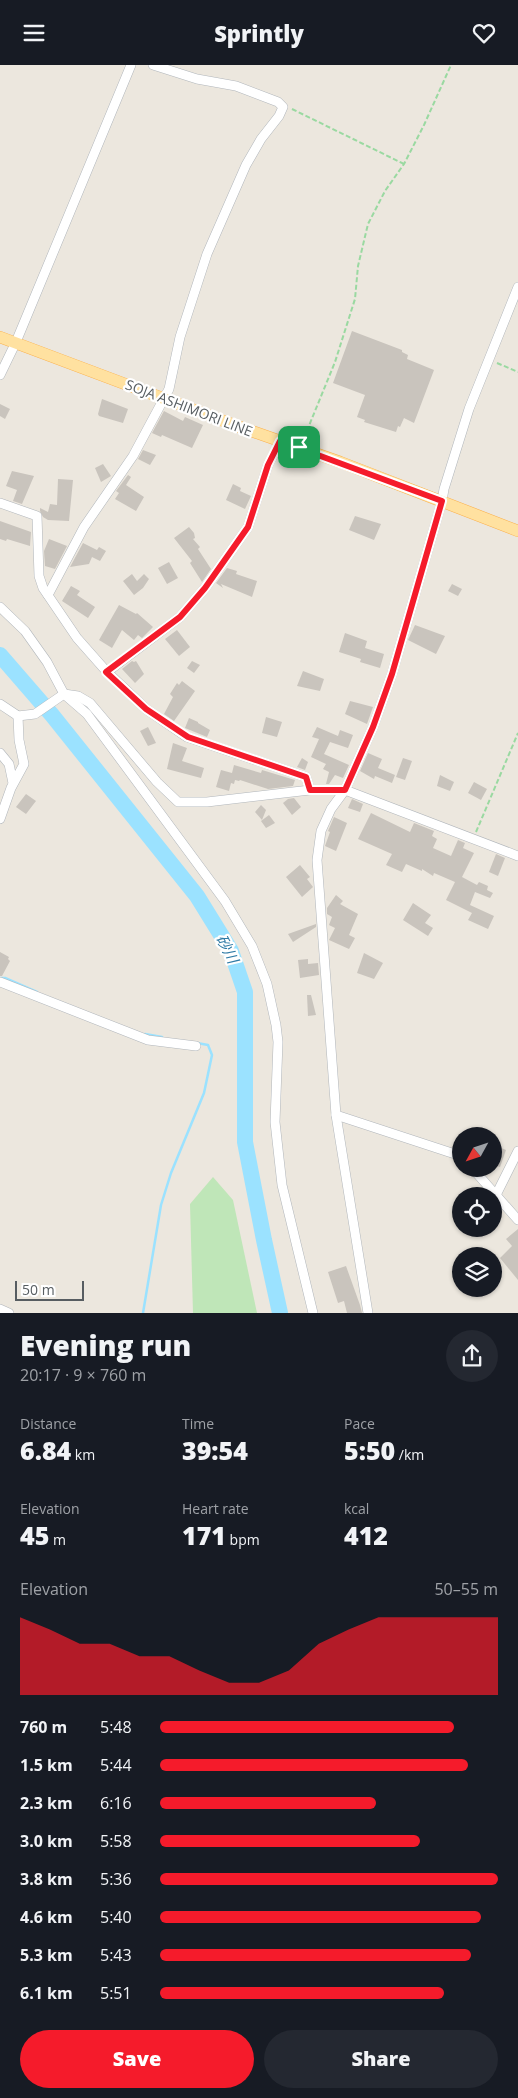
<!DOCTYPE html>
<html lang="en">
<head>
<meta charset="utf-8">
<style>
  :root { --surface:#171b24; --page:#242831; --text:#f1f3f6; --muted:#9ea1a6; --accent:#f51b2b }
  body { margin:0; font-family:"Open Sans","Noto Sans JP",sans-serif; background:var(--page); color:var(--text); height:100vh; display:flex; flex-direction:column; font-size:19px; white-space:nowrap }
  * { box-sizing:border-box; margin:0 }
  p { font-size:16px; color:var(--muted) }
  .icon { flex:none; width:28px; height:28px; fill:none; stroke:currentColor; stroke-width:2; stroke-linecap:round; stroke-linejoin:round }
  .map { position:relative; height:1248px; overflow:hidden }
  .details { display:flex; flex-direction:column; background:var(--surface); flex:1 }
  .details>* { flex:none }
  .needle { width:32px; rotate:230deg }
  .tools { position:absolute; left:452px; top:1062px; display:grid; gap:10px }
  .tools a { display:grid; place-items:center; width:50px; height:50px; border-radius:50%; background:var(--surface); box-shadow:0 1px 4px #0004; font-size:25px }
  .scale { position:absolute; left:15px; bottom:12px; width:69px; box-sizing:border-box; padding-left:5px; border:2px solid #575d61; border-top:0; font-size:14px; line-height:18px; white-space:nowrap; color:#575d61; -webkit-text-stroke:4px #fff; paint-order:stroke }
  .pin { position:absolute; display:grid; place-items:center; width:42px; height:42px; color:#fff; margin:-21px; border-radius:10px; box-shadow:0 2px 8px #0006 }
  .round { display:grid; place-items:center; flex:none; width:52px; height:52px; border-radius:26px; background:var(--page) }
  .overview { display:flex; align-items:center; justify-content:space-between; height:85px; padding:0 20px }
  h1 { font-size:28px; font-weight:800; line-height:38px }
  .figures { display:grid; grid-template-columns:repeat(3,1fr); gap:8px; height:85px; padding:5px 20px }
  .figures div { display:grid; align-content:center }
  .figures b { font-size:25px; font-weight:800 }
  .figures small { font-size:14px; font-weight:400 }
  .figures p { font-size:14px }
  .chart { height:140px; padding:10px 20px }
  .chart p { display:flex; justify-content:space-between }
  .chart svg { width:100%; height:90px; margin-top:5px; fill:var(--accent); opacity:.7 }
  .action { display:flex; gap:10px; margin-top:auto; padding:10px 20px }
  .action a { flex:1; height:58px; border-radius:30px; background:var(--accent); color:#fff; font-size:20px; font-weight:800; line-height:58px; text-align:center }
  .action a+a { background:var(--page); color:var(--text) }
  ul { padding:0 20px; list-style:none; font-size:16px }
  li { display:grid; grid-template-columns:80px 60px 1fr; align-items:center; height:38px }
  li i { height:12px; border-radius:6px; background:var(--accent) }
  header { display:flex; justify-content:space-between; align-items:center; height:65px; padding:0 20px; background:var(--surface); font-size:22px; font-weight:800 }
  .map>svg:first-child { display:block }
  .green { fill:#bfe6b8 }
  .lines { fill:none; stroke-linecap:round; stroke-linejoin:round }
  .stream { stroke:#9be2ff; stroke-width:2.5 }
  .river { stroke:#9be2ff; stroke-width:16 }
  .building { fill:#c9c4bd }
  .minor-casing { stroke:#b1b6bb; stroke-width:10 }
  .major-casing { stroke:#fbae48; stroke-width:12 }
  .path { stroke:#9ad9a1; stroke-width:2; stroke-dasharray:5 2.5; stroke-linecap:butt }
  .minor { stroke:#fff; stroke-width:9 }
  .major { stroke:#ffe1a0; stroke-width:11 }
  .route-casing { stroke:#fff; stroke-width:10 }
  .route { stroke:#f51b2b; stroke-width:6 }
  .labels { text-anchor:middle; stroke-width:4.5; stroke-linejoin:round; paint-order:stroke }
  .street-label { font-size:14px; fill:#575d61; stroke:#fff }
  .water-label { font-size:15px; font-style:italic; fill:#2f7aa5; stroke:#fff }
</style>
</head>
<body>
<header><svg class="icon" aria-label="menu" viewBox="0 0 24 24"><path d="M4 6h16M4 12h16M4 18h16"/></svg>Sprintly<svg class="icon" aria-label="heart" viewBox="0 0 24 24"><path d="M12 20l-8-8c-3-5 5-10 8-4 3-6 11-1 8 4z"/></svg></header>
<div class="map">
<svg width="518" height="1248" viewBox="0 0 518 1248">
  <rect width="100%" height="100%" fill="#ece7de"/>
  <!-- green -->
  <path class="green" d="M213 1112 233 1135 257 1248H193L190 1139Z"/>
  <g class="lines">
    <!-- stream -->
    <g class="stream">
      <path d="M0 913H5L37 927"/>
      <path d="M145 969 162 972"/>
      <path d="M143 1248 161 1140 171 1108 204 1028 212 990 208 980 197 978"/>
    </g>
    <!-- river -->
    <path class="river" d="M0 590 52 650 197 831 231 886 245 927V1077L264 1175 280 1248"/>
  </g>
  <!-- building -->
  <g class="building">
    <path d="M352 266 402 285V287L408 290 407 294 434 305 414 358 404 353 400 362 398 361 396 367 364 357 365 355 357 352 365 330 333 318Z"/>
    <path d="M102 334 128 344 123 358 99 351 98 349Z"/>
    <path d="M0 339 10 344 5 354 0 351Z"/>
    <path d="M164 346 183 356 185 352 203 360 192 383 162 370 161 372 152 368Z"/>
    <path d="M143 385 156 390 150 400 138 394Z"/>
    <path d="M103 399 111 411 101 417 95 403Z"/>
    <path d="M12 406 34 411 22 439 13 436 17 425 6 421Z"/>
    <path d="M128 410 131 412 126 420 144 432 136 446 115 434 119 428 116 426Z"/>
    <path d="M58 414 73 415 69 456 48 455 43 452 40 446V443L48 447 50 439 57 440Z"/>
    <path d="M233 419 241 423 240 426 251 431 245 444 226 435Z"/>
    <path d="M355 451 381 459 374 475 349 465Z"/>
    <path d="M0 456 31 467 30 481 7 474 6 476 0 474Z"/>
    <path d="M189 462 194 468 195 473 193 474 200 482 198 484 211 504 202 517 190 498 192 496 174 473Z"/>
    <path d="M49 474 67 481 55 504 45 501 44 486Z"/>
    <path d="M83 478 97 485 99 482 106 486 100 496 92 492 89 499 70 502Z"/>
    <path d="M169 497 178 513 167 519 158 503Z"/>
    <path d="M227 503 237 506 236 509 257 516 252 532 221 519 223 523 216 518Z"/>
    <path d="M132 509 137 516 144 509 149 514 143 523 134 530 123 516Z"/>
    <path d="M452 519 462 524 458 531 448 526Z"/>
    <path d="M71 521 80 526 77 530 95 542 88 553 62 536Z"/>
    <path d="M119 540 136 549 137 548 153 562 142 573 138 570 134 575 122 565 112 583 99 575Z"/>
    <path d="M415 560 445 571 436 589 408 575Z"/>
    <path d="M177 565 190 582 179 591 165 574Z"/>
    <path d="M345 568 367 576 365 583 384 589 380 603 360 597 361 594 339 587Z"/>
    <path d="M132 596 134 597 136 596 144 609 135 618 122 604Z"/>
    <path d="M192 596 200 600 194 608 187 603Z"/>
    <path d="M303 606 324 614 320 626 297 621Z"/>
    <path d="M182 616 195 626 174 656 164 649 173 632 170 629 177 618 179 620Z"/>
    <path d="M350 636 373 642 367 659 345 649Z"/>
    <path d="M266 652 282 657 277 672 262 668Z"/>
    <path d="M189 653 198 657V658L210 665 207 672 185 663Z"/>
    <path d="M148 662 156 678 148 681 140 666Z"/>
    <path d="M317 662 338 671 340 665 353 670 348 683 330 677 324 689 349 700 343 713 335 710 329 719H326L329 707 323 704 326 699 311 692 319 674 312 672Z"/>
    <path d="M173 678 187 683 182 696 204 703 201 713 167 704Z"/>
    <path d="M368 688 382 694 378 703 395 710 392 718 375 711 374 714 360 706Z"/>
    <path d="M302 693 308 697 305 705 297 702Z"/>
    <path d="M403 693 412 696 405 715 396 712Z"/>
    <path d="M234 700 261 708 262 705 295 715 293 721 268 724 240 715 239 716 235 715 234 719 231 718 229 726 216 722 221 705 232 708Z"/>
    <path d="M440 710 454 717 450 726 437 721Z"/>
    <path d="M474 717 487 724 481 735 468 728Z"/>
    <path d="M26 729 36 736 26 749 16 742Z"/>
    <path d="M294 733 301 742 292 750 283 738 288 734Z"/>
    <path d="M352 734 363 739 360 747 348 743Z"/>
    <path d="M261 740 266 745 262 755 255 747Z"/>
    <path d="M371 748 410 767 414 758 434 766 432 771 437 774 433 783 451 791 458 775 465 778 463 783 474 788 462 812 477 820 479 817 488 821 487 825 493 828 490 833 475 827 470 840 494 851 488 864 468 855 472 848 446 835 455 817 434 808 433 811 422 804V806L406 799 402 807 386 800 392 789 358 774Z"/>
    <path d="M269 750 275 758 266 763 261 756Z"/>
    <path d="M334 752 347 758 336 786 325 781 330 767 328 766Z"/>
    <path d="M496 789 505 793 498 811 489 807Z"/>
    <path d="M300 800 310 812 307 814 313 822 302 832 286 812Z"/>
    <path d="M336 830 343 836 340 839 358 849 349 870 355 873 349 884 329 875 335 863 329 860 332 852 327 849V843Z"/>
    <path d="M413 838 431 850 425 858 433 863 428 871 403 855Z"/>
    <path d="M316 859V862L293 877 288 869Z"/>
    <path d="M0 887 9 892 8 894 10 896 2 911H0Z"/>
    <path d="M364 888 383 898 374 914 357 908Z"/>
    <path d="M308 894V899L318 898 319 910 300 913 298 895Z"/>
    <path d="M307 930H311L316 950 308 951Z"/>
    <path d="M494 1080 506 1085 500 1102 494 1100Z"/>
    <path d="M518 1164V1215L500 1193 512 1181 506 1174Z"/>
    <path d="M346 1201 360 1240 362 1248H347L344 1236 338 1238 328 1207Z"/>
  </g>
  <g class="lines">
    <!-- minor casing -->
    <g class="minor-casing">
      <g id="minor">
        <path d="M0 310 16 277 131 0"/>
        <path d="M0 438 37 451 39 511 43 523 77 573 107 607 146 644 187 672 306 712 310 725"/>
        <path d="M48 530 84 462 133 391 169 324 180 272 207 189 246 100 261 74 279 51 283 42 278 37 236 21 197 14 153 0"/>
        <path d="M0 542 25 566 47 597 64 629 87 649 225 836 252 881 267 919 276 960 278 977 275 1057 282 1120 313 1248"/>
        <path d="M107 607 180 552 205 523 248 462 268 400 280 377"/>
        <path d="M0 639 18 651 35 649 64 629 78 631 90 638 157 717 178 737H207L310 725H345L518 791"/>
        <path d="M0 688 9 699 13 718"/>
        <path d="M0 754 11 723 24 699 19 675 18 651"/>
        <path d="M0 917 148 975 196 981"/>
        <path d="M336 1050 461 1091"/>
        <path d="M473 1104 518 1155"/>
        <path d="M496 1130 518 1086"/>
        <path d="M0 1244 9 1248"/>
        <path d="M368 1248 336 1050 317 795 321 766 331 744 345 725 373 662 392 609 442 436 444 424 469 344 518 222"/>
      </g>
    </g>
    <!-- major casing -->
    <g class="major-casing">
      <path id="major" d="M0 272 237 361 340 397 518 466"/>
    </g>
    <!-- path -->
    <g class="path">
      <path d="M292 44 404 99"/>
      <path d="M497 298 518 307"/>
      <path d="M304 373 335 297 355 234 358 201 368 159 385 126 404 99 424 60 451 0"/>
      <path d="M476 767 518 668"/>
    </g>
    <!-- minor -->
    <use href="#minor" class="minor"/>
    <!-- major -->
    <use href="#major" class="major"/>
  </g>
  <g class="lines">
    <!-- route casing -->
    <g class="route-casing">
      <path id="route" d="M280 376 442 436 392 609 373 662 345 725H310L306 712 188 672 146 644 106 607 180 552 205 523 248 462 268 400Z"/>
    </g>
    <!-- route -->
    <use href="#route" class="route"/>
  </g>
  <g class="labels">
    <!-- street labels -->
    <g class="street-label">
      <text transform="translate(189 343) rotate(21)" y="5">SOJA ASHIMORI LINE</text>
    </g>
    <!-- water labels -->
    <g class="water-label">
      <text transform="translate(227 884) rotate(63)" y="5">砂川</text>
    </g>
  </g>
</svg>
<div class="tools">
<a><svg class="needle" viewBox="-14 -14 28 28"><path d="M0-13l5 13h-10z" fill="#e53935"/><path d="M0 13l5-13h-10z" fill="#9ea1a6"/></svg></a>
<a><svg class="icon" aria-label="locate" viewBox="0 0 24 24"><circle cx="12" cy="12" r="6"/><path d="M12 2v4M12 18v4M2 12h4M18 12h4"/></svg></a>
<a><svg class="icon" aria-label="layers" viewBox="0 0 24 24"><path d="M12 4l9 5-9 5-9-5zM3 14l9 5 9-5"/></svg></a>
</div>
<div class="scale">50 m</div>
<div class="pin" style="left:299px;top:382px;background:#1e9e55"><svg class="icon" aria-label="arrive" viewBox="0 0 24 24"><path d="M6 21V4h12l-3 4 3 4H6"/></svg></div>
</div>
<section class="details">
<div class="overview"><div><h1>Evening run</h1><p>20:17 · 9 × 760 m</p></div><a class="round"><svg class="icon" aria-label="share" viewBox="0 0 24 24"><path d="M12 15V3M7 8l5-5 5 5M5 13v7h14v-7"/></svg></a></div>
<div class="figures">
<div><p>Distance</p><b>6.84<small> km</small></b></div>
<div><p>Time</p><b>39:54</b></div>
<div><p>Pace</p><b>5:50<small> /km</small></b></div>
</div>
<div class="figures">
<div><p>Elevation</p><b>45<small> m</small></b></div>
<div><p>Heart rate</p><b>171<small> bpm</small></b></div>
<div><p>kcal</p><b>412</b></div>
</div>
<div class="chart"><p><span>Elevation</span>50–55 m</p>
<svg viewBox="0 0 160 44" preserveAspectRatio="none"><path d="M0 44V6L10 12L20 19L30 19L40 25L50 25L60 32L70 38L80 38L90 32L100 19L110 12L120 6L130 6L140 6L150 6L160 6V44z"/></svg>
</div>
<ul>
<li><b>760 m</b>5:48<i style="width:87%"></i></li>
<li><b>1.5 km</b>5:44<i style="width:91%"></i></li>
<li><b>2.3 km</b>6:16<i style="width:64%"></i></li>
<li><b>3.0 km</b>5:58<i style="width:77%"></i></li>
<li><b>3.8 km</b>5:36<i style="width:100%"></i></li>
<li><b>4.6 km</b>5:40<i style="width:95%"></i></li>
<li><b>5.3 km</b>5:43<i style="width:92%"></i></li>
<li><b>6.1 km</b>5:51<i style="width:84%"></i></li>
</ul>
<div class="action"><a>Save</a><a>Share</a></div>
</section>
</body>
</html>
